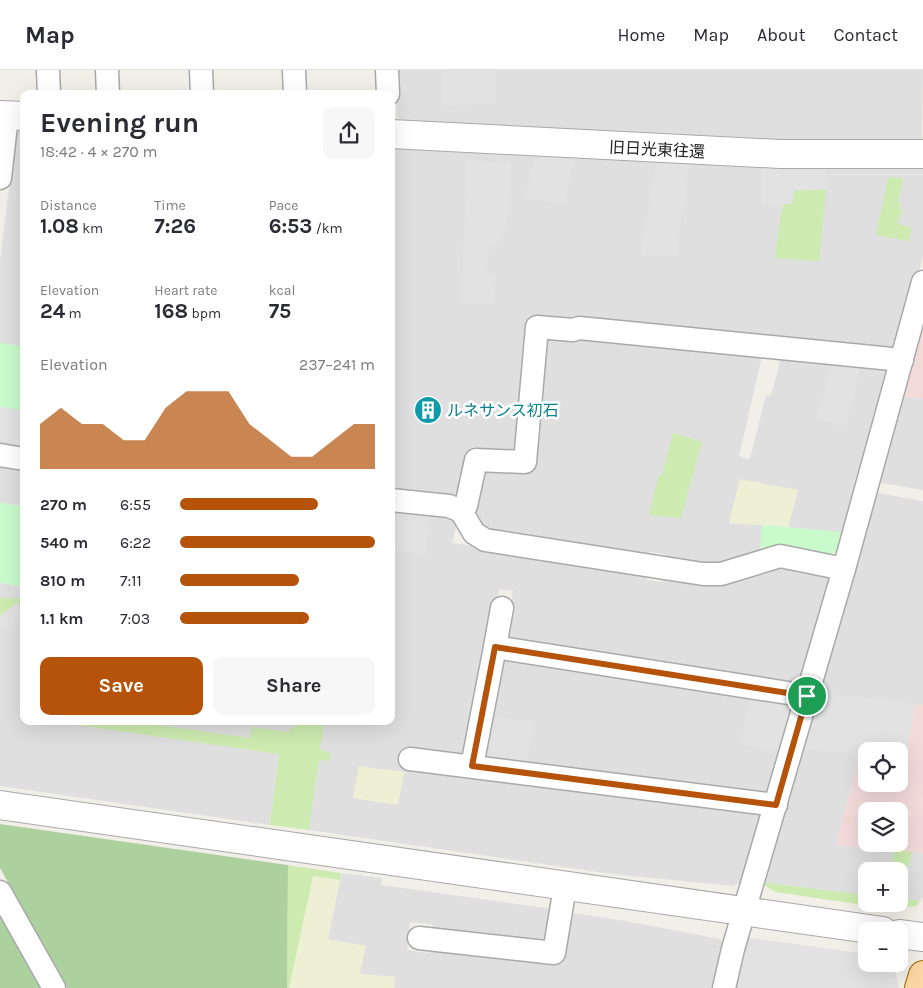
<!DOCTYPE html>
<html lang="en">
<head>
<meta charset="utf-8">
<style>
  :root { --surface:#fff; --page:#f7f7f7; --text:#2b2b33; --muted:#7c7c81; --line:#e1e1e2; --accent:#b45309 }
  body { margin:0; font-family:Karla,"Noto Sans JP",sans-serif; background:var(--page); color:var(--text); height:100vh; display:flex; flex-direction:column; font-size:19px; white-space:nowrap }
  * { box-sizing:border-box; margin:0 }
  p { font-size:16px; color:var(--muted) }
  .icon { flex:none; width:28px; height:28px; fill:none; stroke:currentColor; stroke-width:2; stroke-linecap:round; stroke-linejoin:round }
  .map { position:relative; flex:1; overflow:hidden }
  .side { position:absolute; left:20px; top:20px; width:375px; height:635px; display:flex; flex-direction:column; background:var(--surface); border-radius:10px; box-shadow:0 5px 20px #0002 }
  .side>* { flex:none }
  .fabs { position:absolute; left:858px; top:672px; display:grid; gap:10px }
  .fabs a { display:grid; place-items:center; width:50px; height:50px; border-radius:10px; background:var(--surface); box-shadow:0 5px 20px #0002; font-size:25px }
  .pin { position:absolute; display:grid; place-items:center; width:42px; height:42px; color:#fff; margin:-21px; border:2px solid #fff; border-radius:50%; box-shadow:0 1px 5px #0007 }
  .round { display:grid; place-items:center; flex:none; width:52px; height:52px; border-radius:10px; background:var(--page) }
  .overview { display:flex; align-items:center; justify-content:space-between; height:85px; padding:0 20px }
  h1 { font-size:28px; font-weight:700; line-height:38px }
  .metrics { display:grid; grid-template-columns:repeat(3,1fr); gap:8px; height:85px; padding:5px 20px }
  .metrics div { display:grid; align-content:center }
  .metrics b { font-size:21px; font-weight:700 }
  .metrics small { font-size:14px; font-weight:400 }
  .metrics p { font-size:14px }
  .chart { height:140px; padding:10px 20px }
  .chart p { display:flex; justify-content:space-between }
  .chart svg { width:100%; height:90px; margin-top:5px; fill:var(--accent); opacity:.7 }
  .primary-button { display:flex; gap:10px; margin-top:auto; padding:10px 20px }
  .primary-button a { flex:1; height:58px; border-radius:10px; background:var(--accent); color:#fff; font-size:20px; font-weight:700; line-height:58px; text-align:center }
  .primary-button a+a { background:var(--page); color:var(--text) }
  ul { padding:0 20px; list-style:none; font-size:16px }
  li { display:grid; grid-template-columns:80px 60px 1fr; align-items:center; height:38px }
  li i { height:12px; border-radius:6px; background:var(--accent) }
  header { display:flex; align-items:center; gap:30px; box-sizing:border-box; height:70px; padding:0 25px; background:var(--surface); border-bottom:1px solid var(--line) }
  header strong { font-size:24px }
  nav { display:flex; gap:28px; margin-inline-start:auto; font-size:18px }
  .map>svg:first-child { display:block }
  .residential { fill:#e0dfdf }
  .commercial { fill:#f2dad9; fill-rule:evenodd }
  .farmland { fill:#eef0d5 }
  .grass { fill:#cdebb0 }
  .forest { fill:#add19e }
  .park { fill:#c8facc }
  .parking { fill:#e2e2e2 }
  .lines { fill:none; stroke-linecap:round; stroke-linejoin:round }
  .minor-casing { stroke:#a9a9a9; stroke-width:25 }
  .tertiary-casing { stroke:#a9a9a9; stroke-width:30 }
  .primary-casing { stroke:#a06b00; stroke-width:30 }
  .minor { stroke:#fff; stroke-width:22 }
  .tertiary { stroke:#fff; stroke-width:28 }
  .primary { stroke:#fcd6a4; stroke-width:28 }
  .route-casing { stroke:#fff; stroke-width:10 }
  .route { stroke:#b45309; stroke-width:6 }
  .labels { text-anchor:middle; stroke-width:5; stroke-linejoin:round; paint-order:stroke }
  .street-label { font-size:16px; fill:#222; stroke:#fff }
  .culture-label { font-size:16px; fill:#0d838f; stroke:#fff; text-anchor:start }
</style>
</head>
<body>
<header>
<strong>Map</strong>
<nav><a>Home</a><a>Map</a><a>About</a><a>Contact</a></nav>
</header>
<div class="map">
<svg width="923" height="918" viewBox="0 0 923 918">
  <rect width="100%" height="100%" fill="#f2efe9"/>
  <!-- residential -->
  <g class="residential">
    <path d="M396 0H923L922 72 783 71 404 53 397 46Z"/>
    <path d="M22 56H24V340L0 337V191L16 62Z"/>
    <path d="M391 75 923 96V186L898 283 530 249 519 378 510 384 470 381 461 425 454 430 391 423Z"/>
    <path d="M550 267 763 282 739 386 750 389 766 325 771 326 781 288 889 296 850 463 788 457 798 420 730 453 762 455 760 485 720 497 670 491 665 484 650 482 643 487 487 464 473 445 482 404 489 398 532 402 542 273Z"/>
    <path d="M900 326 923 329V420L876 412Z"/>
    <path d="M0 396 24 398V436L0 433Z"/>
    <path d="M872 422 923 431V635L815 623Z"/>
    <path d="M429 443 459 446 452 473 642 501 648 510 661 512 669 506 781 495 837 508 798 618 510 572 505 565 513 521 499 519 468 681 766 745 747 810 733 816 612 804 309 760 319 690 279 685 270 755 0 716V513L24 516V651H391V480L425 484Z"/>
    <path d="M507 586 752 624 786 681 767 726 526 697 488 647 498 593Z"/>
    <path d="M798 677 860 684 836 775 923 783V827L920 831 899 828V801H866V825L759 812Z"/>
    <path d="M341 803 382 808 381 815 553 839 549 868 541 875 437 862 431 854 410 852 407 880 428 883 435 876 562 894 568 842 625 851 720 869 726 877 718 918H394L395 907 359 904 328 869Z"/>
  </g>
  <!-- commercial -->
  <g class="commercial">
    <path d="M923 260V329L900 326Z"/>
    <path d="M915 634 923 635V783L836 775 860 684 866 685V714H899V688L906 689ZM866 741H899V774H866Z"/>
  </g>
  <!-- farmland -->
  <g class="farmland">
    <path d="M740 409 798 420 788 457 729 453Z"/>
    <path d="M359 696 404 702 398 735 353 728Z"/>
    <path d="M313 806 340 810 328 869 366 876 360 904 395 907 394 918H289Z"/>
  </g>
  <!-- grass -->
  <g class="grass">
    <path d="M888 107 903 108 898 133H901L899 139 902 140 898 154 912 158 909 171 876 165Z"/>
    <path d="M826 119 819 191 775 188 781 143 784 134H792L794 120Z"/>
    <path d="M673 363 702 372 681 448 649 445 659 405H662Z"/>
    <path d="M0 528 24 529V542L17 533 0 546Z"/>
    <path d="M49 651H129L250 668 252 657 289 662 290 658H295L296 651H324L320 680 331 683 330 691 319 690 309 760 270 755 279 684Z"/>
    <path d="M894 780 913 782 899 824V801H885V799H892Z"/>
    <path d="M288 795 341 803 340 810 313 806 289 918H287Z"/>
    <path d="M759 812 866 825V834H899V828L920 831 916 836 890 839 776 822Z"/>
  </g>
  <!-- forest -->
  <g class="forest">
    <path d="M0 754 288 795 287 918H67L0 798Z"/>
    <path d="M0 841 44 918H0Z"/>
  </g>
  <!-- park -->
  <g class="park">
    <path d="M0 273 24 276V340L0 337Z"/>
    <path d="M0 433 24 436V516L0 513Z"/>
    <path d="M762 455 841 462 836 482 822 487 760 485Z"/>
  </g>
  <!-- parking -->
  <g class="parking">
    <path d="M443 0H496V34L443 35Z"/>
    <path d="M535 83 575 85 565 133 525 128Z"/>
    <path d="M657 90 690 91 676 186 640 185Z"/>
    <path d="M467 91 510 93 507 160H500L499 174H489L487 204 496 205 494 235 461 233Z"/>
    <path d="M761 95H828L826 119 794 121 792 134H761Z"/>
    <path d="M833 291 862 293 845 357 817 349Z"/>
    <path d="M0 337 24 340V380L0 378Z"/>
    <path d="M391 438 429 443 425 485 391 480Z"/>
    <path d="M17 533 24 542V545L0 563V546Z"/>
    <path d="M815 623 915 634 906 689 899 688V681H866V685L798 677Z"/>
    <path d="M752 624 799 636 786 681 740 674Z"/>
    <path d="M488 647 534 652 526 697 486 692 481 684Z"/>
    <path d="M745 867 866 884V894H890L894 896 899 918H733Z"/>
  </g>
  <g class="lines">
    <!-- minor casing -->
    <g class="minor-casing">
      <g id="minor">
        <path d="M48 0 49 24"/>
        <path d="M107 0 108 24"/>
        <path d="M201 0 202 24"/>
        <path d="M294 0 295 24"/>
        <path d="M387 0 388 24"/>
        <path d="M0 108 7 46"/>
        <path d="M0 385 24 389"/>
        <path d="M391 430 449 436 461 441"/>
        <path d="M844 499 780 486 721 504H703L485 470 474 463 461 441 466 436 476 390 525 392 537 257 573 260 579 258 902 290"/>
        <path d="M495 577 502 538"/>
        <path d="M410 689 776 735"/>
        <path d="M472 696 495 577 807 626"/>
        <path d="M0 822 54 918"/>
        <path d="M419 868 554 883 565 817"/>
        <path d="M724 918 733 879 844 499 923 212"/>
      </g>
    </g>
    <!-- tertiary casing -->
    <g class="tertiary-casing">
      <g id="tertiary">
        <path d="M0 45 24 46"/>
        <path d="M391 64 780 84H923"/>
        <path d="M0 735 883 861"/>
        <path d="M899 864 923 867"/>
      </g>
    </g>
    <!-- primary casing -->
    <g class="primary-casing">
      <path id="primary" d="M919 918 923 905"/>
    </g>
    <!-- minor -->
    <use href="#minor" class="minor"/>
    <!-- tertiary -->
    <use href="#tertiary" class="tertiary"/>
    <!-- primary -->
    <use href="#primary" class="primary"/>
  </g>
  <g class="lines">
    <!-- route casing -->
    <g class="route-casing">
      <path id="route" d="M495 577 807 626 776 735 472 696Z"/>
    </g>
    <!-- route -->
    <use href="#route" class="route"/>
  </g>
  <!-- icons -->
  <defs>
    <g id="building-disc" transform="scale(1.4375)"><circle r="9.5" fill="#0f9aa8" stroke="#fff"/><path d="M-4-6H4V6H1V3H-1V6H-4ZM-2.5-4.3h1.7v1.8h-1.7ZM.8-4.3h1.7v1.8H.8ZM-2.5-1h1.7V.8h-1.7ZM.8-1h1.7V.8H.8Z" fill="#fff"/></g>
  </defs>
  <g fill-rule="evenodd">
    <use href="#building-disc" x="428" y="340"/>
  </g>
  <g class="labels">
    <!-- street labels -->
    <g class="street-label">
      <text transform="translate(657 79) rotate(3)" y="6">旧日光東往還</text>
    </g>
    <!-- culture labels -->
    <g class="culture-label">
      <text x="447" y="346">ルネサンス初石</text>
    </g>
  </g>
</svg>
<div class="fabs">
<a><svg class="icon" aria-label="locate" viewBox="0 0 24 24"><circle cx="12" cy="12" r="6"/><path d="M12 2v4M12 18v4M2 12h4M18 12h4"/></svg></a>
<a><svg class="icon" aria-label="layers" viewBox="0 0 24 24"><path d="M12 4l9 5-9 5-9-5zM3 14l9 5 9-5"/></svg></a>
<a>+</a>
<a>−</a>
</div>
<div class="pin" style="left:807px;top:626px;background:#1e9e55"><svg class="icon" aria-label="arrive" viewBox="0 0 24 24"><path d="M6 21V4h12l-3 4 3 4H6"/></svg></div>
<section class="side">
<div class="overview"><div><h1>Evening run</h1><p>18:42 · 4 × 270 m</p></div><a class="round"><svg class="icon" aria-label="share" viewBox="0 0 24 24"><path d="M12 15V3M7 8l5-5 5 5M5 13v7h14v-7"/></svg></a></div>
<div class="metrics">
<div><p>Distance</p><b>1.08<small> km</small></b></div>
<div><p>Time</p><b>7:26</b></div>
<div><p>Pace</p><b>6:53<small> /km</small></b></div>
</div>
<div class="metrics">
<div><p>Elevation</p><b>24<small> m</small></b></div>
<div><p>Heart rate</p><b>168<small> bpm</small></b></div>
<div><p>kcal</p><b>75</b></div>
</div>
<div class="chart"><p><span>Elevation</span>237–241 m</p>
<svg viewBox="0 0 160 44" preserveAspectRatio="none"><path d="M0 44V22L10 14L20 22L30 22L40 30L50 30L60 14L70 6L80 6L90 6L100 22L110 30L120 38L130 38L140 30L150 22L160 22V44z"/></svg>
</div>
<ul>
<li><b>270 m</b>6:55<i style="width:71%"></i></li>
<li><b>540 m</b>6:22<i style="width:100%"></i></li>
<li><b>810 m</b>7:11<i style="width:61%"></i></li>
<li><b>1.1 km</b>7:03<i style="width:66%"></i></li>
</ul>
<div class="primary-button"><a>Save</a><a>Share</a></div>
</section>
</div>
</body>
</html>
